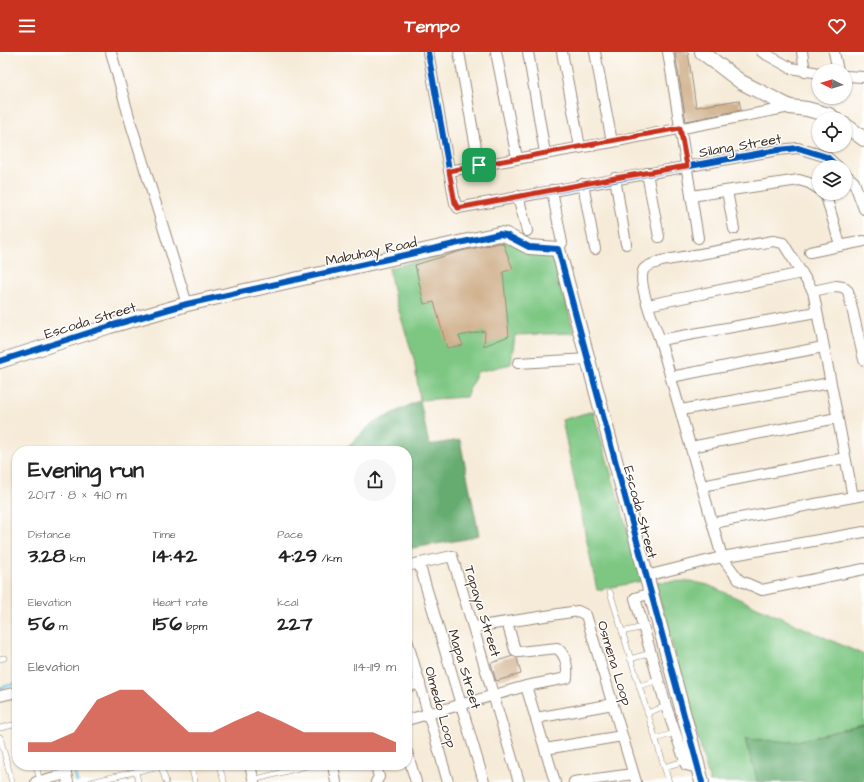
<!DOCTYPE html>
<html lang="en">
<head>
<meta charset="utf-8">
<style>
  :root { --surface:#fff; --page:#f6f6f6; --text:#222; --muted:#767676; --accent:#c8321e }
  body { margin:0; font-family:"Architects Daughter",sans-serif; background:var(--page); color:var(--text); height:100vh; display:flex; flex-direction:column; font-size:15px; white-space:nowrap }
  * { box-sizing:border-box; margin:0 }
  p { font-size:13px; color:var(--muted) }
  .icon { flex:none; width:22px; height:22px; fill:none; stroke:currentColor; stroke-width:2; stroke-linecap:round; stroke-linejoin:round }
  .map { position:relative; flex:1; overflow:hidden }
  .sheet { position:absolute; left:12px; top:394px; width:400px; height:324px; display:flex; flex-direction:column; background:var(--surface); border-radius:16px; box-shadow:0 1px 3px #0004 }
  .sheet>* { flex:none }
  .needle { width:26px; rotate:275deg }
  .fabs { position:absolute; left:812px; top:12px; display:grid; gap:8px }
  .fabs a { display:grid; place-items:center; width:40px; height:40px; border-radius:50%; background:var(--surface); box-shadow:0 1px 3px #0004; font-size:20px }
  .pin { position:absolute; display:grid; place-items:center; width:34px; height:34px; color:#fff; margin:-17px; border-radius:8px; box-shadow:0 2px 6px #0006 }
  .round { display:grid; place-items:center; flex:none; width:42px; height:42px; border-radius:21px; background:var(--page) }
  .overview { display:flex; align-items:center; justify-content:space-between; height:68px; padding:0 16px }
  h1 { font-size:22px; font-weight:700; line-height:30px }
  .metrics { display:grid; grid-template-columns:repeat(3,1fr); gap:6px; height:68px; padding:4px 16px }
  .metrics div { display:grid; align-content:center }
  .metrics b { font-size:20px; font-weight:700 }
  .metrics small { font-size:11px; font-weight:400 }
  .metrics p { font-size:11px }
  .chart { height:112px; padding:8px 16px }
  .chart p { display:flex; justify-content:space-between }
  .chart svg { width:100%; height:72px; margin-top:4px; fill:var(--accent); opacity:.7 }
  header { display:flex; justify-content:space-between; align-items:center; height:52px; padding:0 16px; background:var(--accent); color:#fff; font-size:18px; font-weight:700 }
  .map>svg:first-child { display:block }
  .green { fill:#7ec783; stroke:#5c7850 }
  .forest { fill:#66ac71; stroke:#506b48 }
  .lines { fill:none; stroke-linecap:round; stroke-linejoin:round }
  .stream { stroke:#65c6e3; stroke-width:2.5 }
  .building { fill:#d0b18d }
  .lane-casing { stroke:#988a7b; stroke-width:6 }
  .street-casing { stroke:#988a7b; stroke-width:12 }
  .secondary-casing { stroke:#988a7b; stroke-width:16 }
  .lane { stroke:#fff; stroke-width:5 }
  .street { stroke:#fff; stroke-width:10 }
  .secondary { stroke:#fff; stroke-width:14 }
  .cycleway-casing { stroke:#fff; stroke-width:8 }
  .cycleway { stroke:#0057b8; stroke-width:6 }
  .route-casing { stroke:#fff; stroke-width:8 }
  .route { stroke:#c8321e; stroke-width:5 }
  .labels { text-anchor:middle; stroke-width:3; stroke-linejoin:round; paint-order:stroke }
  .street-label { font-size:14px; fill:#3b2a1e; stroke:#fff }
</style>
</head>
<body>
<header><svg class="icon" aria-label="menu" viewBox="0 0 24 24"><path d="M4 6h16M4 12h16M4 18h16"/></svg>Tempo<svg class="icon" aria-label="heart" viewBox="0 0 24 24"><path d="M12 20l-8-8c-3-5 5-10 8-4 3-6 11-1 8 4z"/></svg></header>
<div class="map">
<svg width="864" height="730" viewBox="0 0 864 730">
  <rect width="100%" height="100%" fill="#fff"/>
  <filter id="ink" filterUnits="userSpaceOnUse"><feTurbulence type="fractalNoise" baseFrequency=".025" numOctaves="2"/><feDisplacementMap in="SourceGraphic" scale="8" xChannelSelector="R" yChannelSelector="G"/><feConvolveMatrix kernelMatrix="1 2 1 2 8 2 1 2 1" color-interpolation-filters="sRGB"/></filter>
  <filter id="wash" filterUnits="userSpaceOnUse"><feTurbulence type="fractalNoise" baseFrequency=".012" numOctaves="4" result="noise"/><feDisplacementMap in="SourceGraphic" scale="16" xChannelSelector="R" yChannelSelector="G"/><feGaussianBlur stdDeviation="0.9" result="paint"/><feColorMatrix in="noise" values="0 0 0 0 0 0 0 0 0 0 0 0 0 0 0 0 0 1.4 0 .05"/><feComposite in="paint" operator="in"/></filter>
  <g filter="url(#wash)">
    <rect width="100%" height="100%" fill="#f6ebd8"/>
    <!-- green -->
    <g class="green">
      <path d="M501 188 515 193 527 202 554 201 574 281 515 283 511 312 477 320 466 345 420 348 414 307 394 243 389 216Z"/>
      <path d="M593 359 642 529 597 538 562 368Z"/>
      <path d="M690 529 708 533 864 603V674L863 673 793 690 745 687 758 730H710L655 530Z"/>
    </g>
    <!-- forest -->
    <g class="forest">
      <path d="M420 348 429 393 460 388 479 483 466 487 407 497V399H344L371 372Z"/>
      <path d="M863 673 864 674V730H758L745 687 793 690Z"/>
    </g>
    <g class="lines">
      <!-- stream -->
      <g class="stream">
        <path d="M0 636 17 631"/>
        <path d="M73 713 77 730"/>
      </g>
    </g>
    <g id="blocks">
      <!-- building -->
      <g class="building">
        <path d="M675 0H688L696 55 739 48 741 58 686 69Z"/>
        <path d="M499 191H503L513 217 503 220 509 284 484 294 485 279 459 284 463 293 447 296 434 250 424 252 415 213 461 199Z"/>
        <path d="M513 604 517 606 521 622 496 629 491 611Z"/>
      </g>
    </g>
  </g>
  <g filter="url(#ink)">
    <use href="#blocks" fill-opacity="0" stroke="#988a7b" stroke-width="1"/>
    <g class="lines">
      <!-- lane casing -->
      <g class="lane-casing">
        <g id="lane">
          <path d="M610 540 669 730"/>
          <path d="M622 580 643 575"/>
          <path d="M0 607 4 606"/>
          <path d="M630 607 651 601"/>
          <path d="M639 634 659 628"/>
          <path d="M647 661 666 654"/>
          <path d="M0 676 17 672"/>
          <path d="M0 685 12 730"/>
          <path d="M655 687 675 681"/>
          <path d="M36 713 40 730"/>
          <path d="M105 713V714"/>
          <path d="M191 713 195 730"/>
          <path d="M219 713 224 730"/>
          <path d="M161 714 166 730"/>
          <path d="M664 715 685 709"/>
          <path d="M136 720 138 730"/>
          <path d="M253 728 310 713"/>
          <path d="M91 730 164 713"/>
        </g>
      </g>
      <!-- street casing -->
      <g class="street-casing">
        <g id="street">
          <path d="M111 0 131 72 187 252"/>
          <path d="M428 0 455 151 458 156 778 98 798 96 827 105 838 115"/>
          <path d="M459 0 479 113"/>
          <path d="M496 0 517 106"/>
          <path d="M528 0 545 101"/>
          <path d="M562 0 580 95"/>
          <path d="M595 0 612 90"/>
          <path d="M668 0 698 186"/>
          <path d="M762 0 791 16 819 21"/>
          <path d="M802 0 805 20"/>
          <path d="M834 0 838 19"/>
          <path d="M845 24 864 25"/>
          <path d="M449 119 612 90 790 55"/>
          <path d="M647 121 659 185"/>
          <path d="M845 122 854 130 864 157"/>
          <path d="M615 126 626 192"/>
          <path d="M583 132 595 197"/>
          <path d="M552 138 562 191 558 197"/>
          <path d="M727 139 734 177"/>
          <path d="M823 141 826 144 840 193"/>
          <path d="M518 144 527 179"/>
          <path d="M691 144 799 128 809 131 819 137"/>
          <path d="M810 200 864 189"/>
          <path d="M648 253 802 221"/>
          <path d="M816 260 660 288 722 505 739 528 762 538 864 517"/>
          <path d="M660 288C655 274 636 229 644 217 648 213 656 211 661 209L773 189 783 191 813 239"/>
          <path d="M518 311 588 307"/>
          <path d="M671 325 823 295"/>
          <path d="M681 358 830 331"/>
          <path d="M691 395 837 366"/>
          <path d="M702 434 845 406"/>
          <path d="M853 445 813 239 836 234 843 235 848 239 864 308"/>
          <path d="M713 471 864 443"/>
          <path d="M419 511 484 730"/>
          <path d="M407 514 452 504 519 730"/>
          <path d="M646 524 722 505 864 480"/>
          <path d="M651 541 635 546 666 654 685 709 686 713 698 716"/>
          <path d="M474 575 578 559 586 563 636 730"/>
          <path d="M407 588 448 730"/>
          <path d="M526 634 555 730"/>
          <path d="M407 635 420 631"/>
          <path d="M0 644 17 640"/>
          <path d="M536 666 613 652"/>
          <path d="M407 668 526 634 567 626C568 614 566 603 557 596L519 600 515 598 507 570"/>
          <path d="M545 697 622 684"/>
          <path d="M407 700 416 730"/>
          <path d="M64 713 68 730"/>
          <path d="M250 713 254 730"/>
          <path d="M333 713 336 730"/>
          <path d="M376 713 379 725 376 730"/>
          <path d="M36 730 66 722"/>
          <path d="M574 730 633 722"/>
        </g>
      </g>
      <!-- secondary casing -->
      <g class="secondary-casing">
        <g id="secondary">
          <path d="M702 0 741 30 790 55 807 57 829 63 835 67"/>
          <path d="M845 73 864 87"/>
          <path d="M0 309 110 274 187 252 499 182 506 183 529 195 558 197 702 730"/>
        </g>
      </g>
      <!-- lane -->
      <use href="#lane" class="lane"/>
      <!-- street -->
      <use href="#street" class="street"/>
      <!-- secondary -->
      <use href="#secondary" class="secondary"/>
      <!-- cycleway casing -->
      <g class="cycleway-casing">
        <g id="cycleway">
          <path d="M428 0 455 151 458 156 778 98 798 96 827 105 838 115"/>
          <path d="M0 309 110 274 187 252 499 182 506 183 529 195 558 197 702 730"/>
        </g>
      </g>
      <!-- cycleway -->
      <use href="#cycleway" class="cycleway"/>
    </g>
  </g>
  <g class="lines" filter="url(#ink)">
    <!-- route casing -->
    <g class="route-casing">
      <path id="route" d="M680 76 687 114 615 126 458 156 455 151 449 119Z"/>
    </g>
    <!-- route -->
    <use href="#route" class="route"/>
  </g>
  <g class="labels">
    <!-- street labels -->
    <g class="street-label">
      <text transform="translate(740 93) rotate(-10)" y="5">Silang Street</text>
      <text transform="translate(371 199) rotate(-12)" y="5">Mabuhay Road</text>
      <text transform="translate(90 268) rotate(-17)" y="5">Escoda Street</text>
      <text transform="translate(641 460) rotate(75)" y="5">Escoda Street</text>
      <text transform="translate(483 559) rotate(73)" y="5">Tapaya Street</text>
      <text transform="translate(615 611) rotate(73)" y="5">Osmena Loop</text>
      <text transform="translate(465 617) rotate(73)" y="5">Mapa Street</text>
      <text transform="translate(441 655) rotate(74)" y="5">Olmedo Loop</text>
    </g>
  </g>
</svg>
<div class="fabs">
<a><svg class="needle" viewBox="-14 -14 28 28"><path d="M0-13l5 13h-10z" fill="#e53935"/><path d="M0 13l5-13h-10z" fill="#767676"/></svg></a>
<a><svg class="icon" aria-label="locate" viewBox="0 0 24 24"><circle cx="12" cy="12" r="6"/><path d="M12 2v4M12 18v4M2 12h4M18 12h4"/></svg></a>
<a><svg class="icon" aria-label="layers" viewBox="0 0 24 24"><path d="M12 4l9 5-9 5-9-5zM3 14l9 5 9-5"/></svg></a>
</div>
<div class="pin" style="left:479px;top:113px;background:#1e9e55"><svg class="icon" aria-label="arrive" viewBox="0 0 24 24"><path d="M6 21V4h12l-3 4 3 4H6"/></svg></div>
<section class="sheet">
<div class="overview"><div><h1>Evening run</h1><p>20:17 · 8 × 410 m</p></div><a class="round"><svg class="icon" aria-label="share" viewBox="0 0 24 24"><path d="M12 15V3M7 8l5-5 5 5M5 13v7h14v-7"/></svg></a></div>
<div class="metrics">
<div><p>Distance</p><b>3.28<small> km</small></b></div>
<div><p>Time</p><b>14:42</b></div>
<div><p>Pace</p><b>4:29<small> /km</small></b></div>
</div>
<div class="metrics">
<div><p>Elevation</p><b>56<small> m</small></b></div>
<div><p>Heart rate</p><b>156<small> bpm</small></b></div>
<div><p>kcal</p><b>227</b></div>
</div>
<div class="chart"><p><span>Elevation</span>114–119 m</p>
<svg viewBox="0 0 160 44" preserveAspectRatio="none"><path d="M0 44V38L10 38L20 32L30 12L40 6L50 6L60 19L70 32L80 32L90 25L100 19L110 25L120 32L130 32L140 32L150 32L160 38V44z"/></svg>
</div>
</section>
</div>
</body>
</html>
